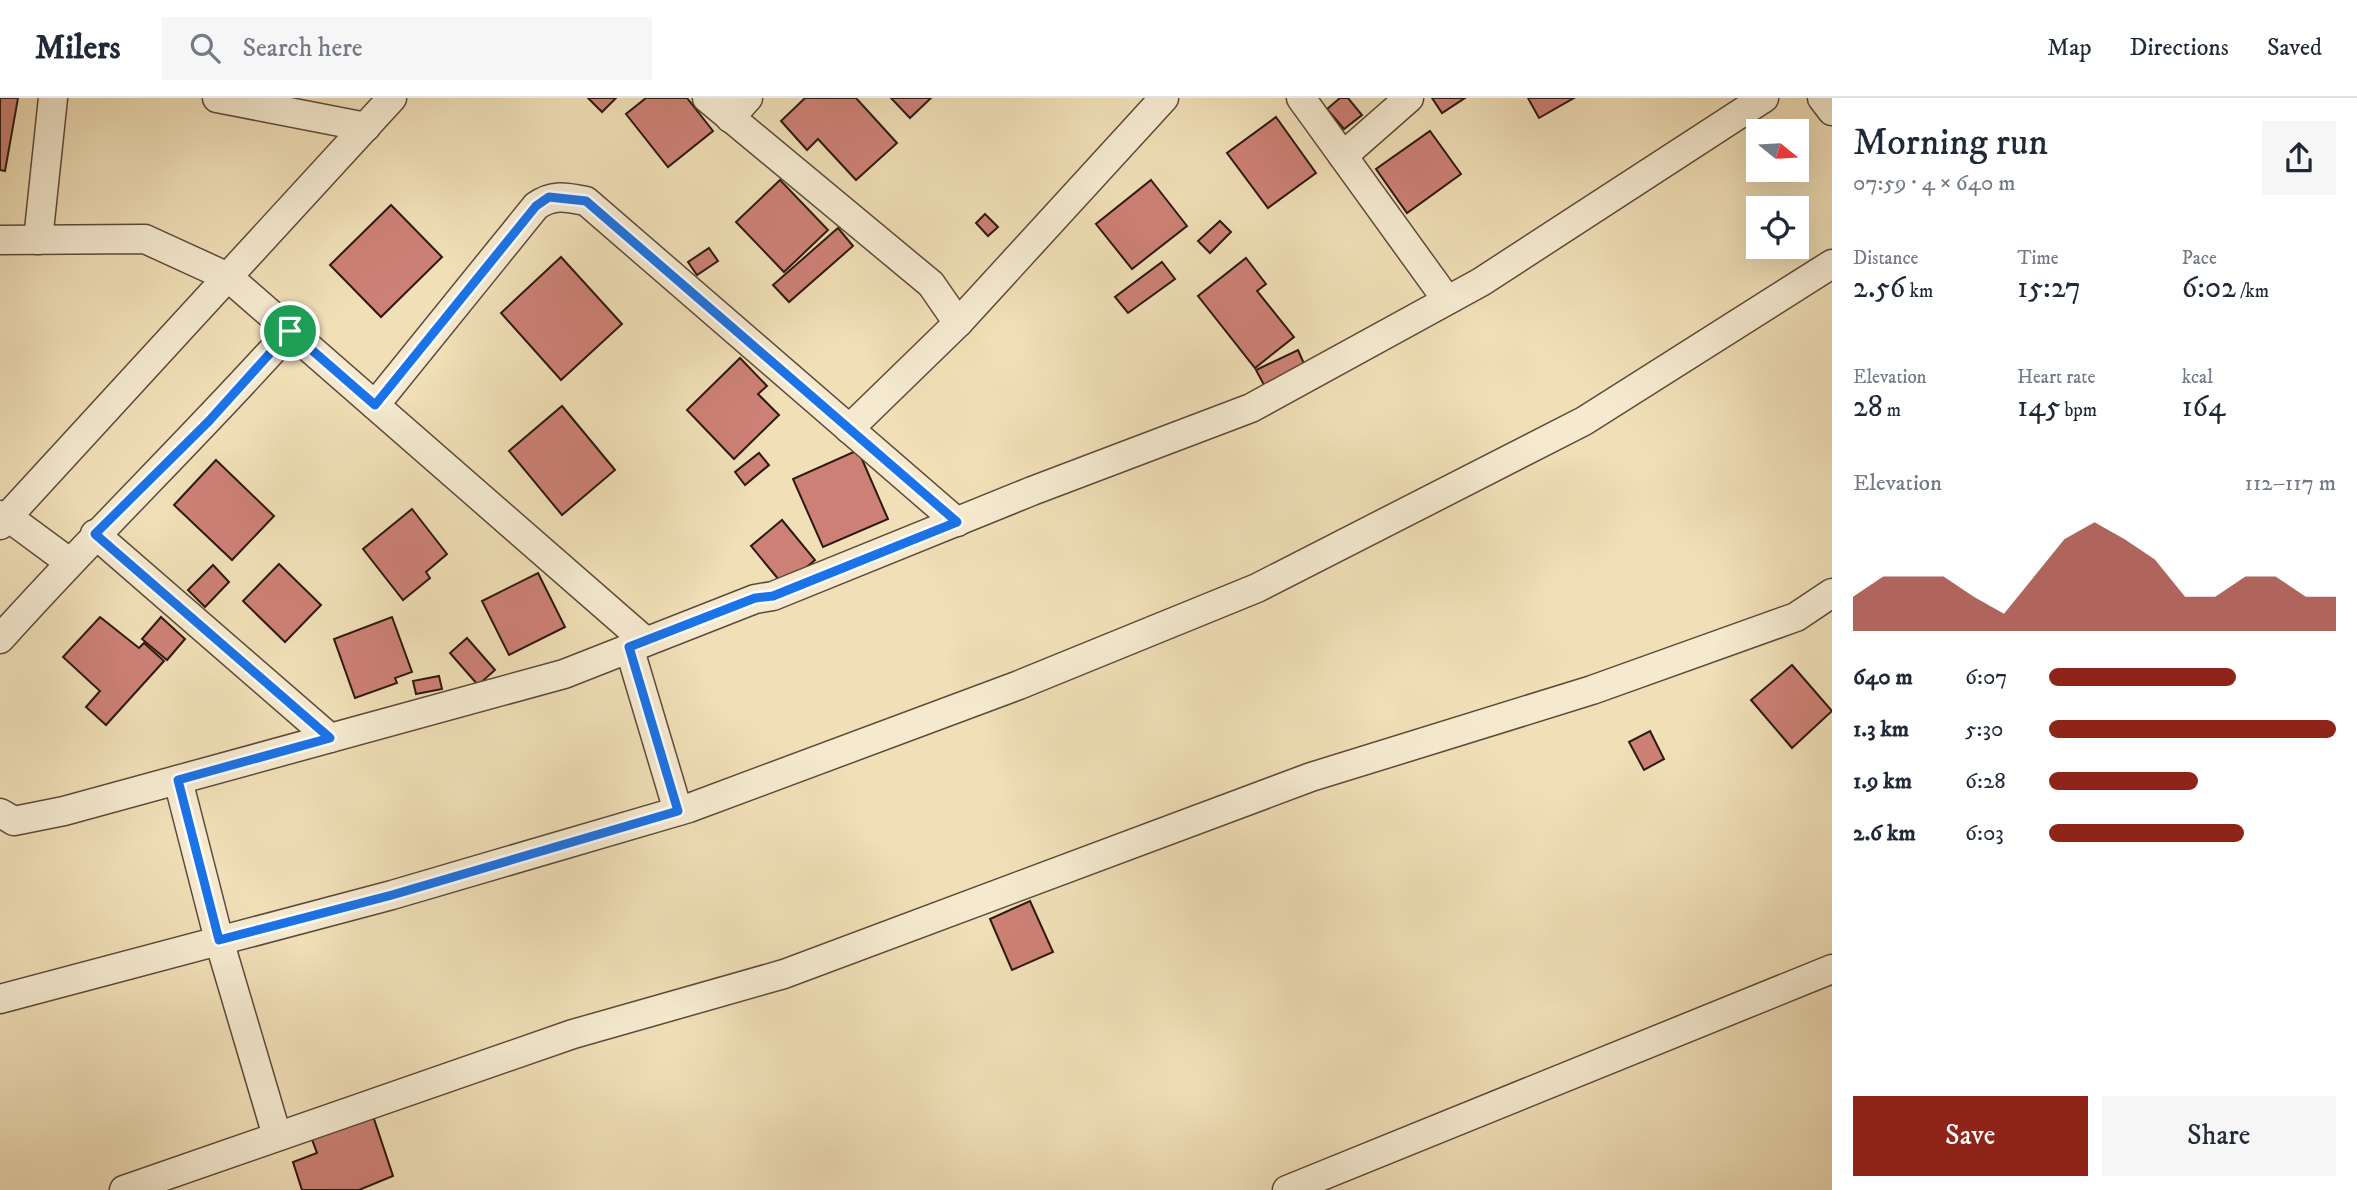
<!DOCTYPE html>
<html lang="en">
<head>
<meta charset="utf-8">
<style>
  :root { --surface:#fff; --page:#f6f6f7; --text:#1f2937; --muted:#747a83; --line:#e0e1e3; --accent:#8f2418 }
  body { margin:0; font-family:"IM FELL DW Pica",serif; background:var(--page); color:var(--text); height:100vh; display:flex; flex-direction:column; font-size:26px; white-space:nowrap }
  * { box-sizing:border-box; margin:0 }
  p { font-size:23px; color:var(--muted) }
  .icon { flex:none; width:38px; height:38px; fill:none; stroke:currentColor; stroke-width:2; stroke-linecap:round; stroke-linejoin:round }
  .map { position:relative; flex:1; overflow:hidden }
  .drawer { display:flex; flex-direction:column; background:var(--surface); width:525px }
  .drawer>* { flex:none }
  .needle { width:46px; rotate:108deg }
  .controls { position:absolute; left:1746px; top:21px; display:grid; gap:14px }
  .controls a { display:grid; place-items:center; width:63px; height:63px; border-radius:0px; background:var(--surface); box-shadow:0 7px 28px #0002; font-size:35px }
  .pin { position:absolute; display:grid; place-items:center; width:60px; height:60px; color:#fff; margin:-30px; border:4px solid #fff; border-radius:50%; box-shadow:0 2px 7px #0007 }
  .round { display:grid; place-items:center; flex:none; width:74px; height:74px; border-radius:0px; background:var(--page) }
  .summary { display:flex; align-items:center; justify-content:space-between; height:119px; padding:0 21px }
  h1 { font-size:38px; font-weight:600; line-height:52px }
  .stats { display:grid; grid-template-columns:repeat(3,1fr); gap:10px; height:119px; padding:7px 21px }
  .stats div { display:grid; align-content:center }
  .stats b { font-size:30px; font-weight:600 }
  .stats small { font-size:19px; font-weight:400 }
  .stats p { font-size:19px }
  .chart { height:196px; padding:14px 21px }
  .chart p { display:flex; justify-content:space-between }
  .chart svg { width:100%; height:126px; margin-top:7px; fill:var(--accent); opacity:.7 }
  .primary-button { display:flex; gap:14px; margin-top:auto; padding:14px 21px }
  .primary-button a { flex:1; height:80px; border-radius:0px; background:var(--accent); color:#fff; font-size:28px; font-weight:600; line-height:80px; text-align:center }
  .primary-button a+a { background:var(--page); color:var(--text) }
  ul { padding:0 21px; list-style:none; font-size:23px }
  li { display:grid; grid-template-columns:112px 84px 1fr; align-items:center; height:52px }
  li i { height:18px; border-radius:9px; background:var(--accent) }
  header { display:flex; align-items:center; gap:42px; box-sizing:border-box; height:98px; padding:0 35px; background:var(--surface); border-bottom:2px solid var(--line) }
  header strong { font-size:33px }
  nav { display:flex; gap:38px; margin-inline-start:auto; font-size:24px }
  .search { width:490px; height:63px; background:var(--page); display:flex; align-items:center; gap:18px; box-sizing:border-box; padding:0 24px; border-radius:0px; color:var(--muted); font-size:26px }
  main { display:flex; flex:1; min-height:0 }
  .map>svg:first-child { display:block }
  .building { fill:#cd8176; stroke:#2d190f; stroke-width:2 }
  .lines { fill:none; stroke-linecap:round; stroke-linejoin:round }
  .minor-casing { stroke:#5e4a39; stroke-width:31 }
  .minor { stroke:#f5ead0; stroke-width:28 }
  .route-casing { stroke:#fff; stroke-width:14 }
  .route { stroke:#1a73e8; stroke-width:9 }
</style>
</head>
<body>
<header>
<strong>Milers</strong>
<div class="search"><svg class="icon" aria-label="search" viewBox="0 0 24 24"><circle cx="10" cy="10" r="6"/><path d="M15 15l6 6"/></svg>Search here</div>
<nav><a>Map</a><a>Directions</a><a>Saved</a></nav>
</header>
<main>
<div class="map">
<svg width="1832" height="1092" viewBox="0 0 1832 1092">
  <rect width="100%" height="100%" fill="#f0dfb7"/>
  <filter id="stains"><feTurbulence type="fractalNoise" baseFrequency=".00286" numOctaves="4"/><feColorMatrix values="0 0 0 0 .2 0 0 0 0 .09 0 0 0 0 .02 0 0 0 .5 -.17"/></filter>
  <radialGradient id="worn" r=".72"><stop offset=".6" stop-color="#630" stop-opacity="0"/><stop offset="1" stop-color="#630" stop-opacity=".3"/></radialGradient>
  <!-- building -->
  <g class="building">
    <path d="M0 0H18L5 73 0 72Z"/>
    <path d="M588 0H616L602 14Z"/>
    <path d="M646 0H687L713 33 668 69 626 16Z"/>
    <path d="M805 0H856L897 45 856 82 818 41 807 52 781 23Z"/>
    <path d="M891 0H931L910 20Z"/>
    <path d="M1340 0H1348L1362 17 1344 31 1327 11Z"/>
    <path d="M1432 0H1465L1442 15Z"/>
    <path d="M1528 0H1574L1539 20Z"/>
    <path d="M1276 19 1316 75 1268 110 1227 55Z"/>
    <path d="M1430 33 1461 76 1407 115 1376 71Z"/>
    <path d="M780 82 828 132 784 174 736 124Z"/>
    <path d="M1151 82 1187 128 1132 171 1096 126Z"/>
    <path d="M391 107 442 159 381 219 330 167Z"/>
    <path d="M985 116 998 129 988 138 976 125Z"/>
    <path d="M1220 123 1231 134 1210 155 1198 143Z"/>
    <path d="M838 130 853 148 789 204 773 187Z"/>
    <path d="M709 150 718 163 697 177 688 164Z"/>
    <path d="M561 159 622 226 561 282 501 215Z"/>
    <path d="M1246 160 1266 186 1257 193 1294 239 1255 270 1198 198Z"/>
    <path d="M1162 164 1175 181 1128 215 1115 199Z"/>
    <path d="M1298 252 1305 268 1264 287 1256 272Z"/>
    <path d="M740 260 767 288 758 296 779 317 734 361 687 312Z"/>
    <path d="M562 308 615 372 562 417 509 353Z"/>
    <path d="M858 352 888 421 823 449 793 381Z"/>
    <path d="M759 355 769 367 745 387 735 374Z"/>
    <path d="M216 362 274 418 232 462 174 407Z"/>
    <path d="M412 411 447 456 426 474 430 480 403 502 363 451Z"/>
    <path d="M782 422 815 462 784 488 751 448Z"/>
    <path d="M279 466 321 507 285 544 243 503Z"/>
    <path d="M213 467 229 484 205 509 188 492Z"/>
    <path d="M538 475 565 529 509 557 482 503Z"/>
    <path d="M100 519 139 550 144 545 164 563 106 627 86 609 100 593 63 559Z"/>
    <path d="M161 519 185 541 167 562 142 541Z"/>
    <path d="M392 519 412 574 395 580 397 585 355 600 334 541Z"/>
    <path d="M467 540 495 572 478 587 450 555Z"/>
    <path d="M1792 567 1832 613 1792 650 1751 602Z"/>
    <path d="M439 578 442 591 416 596 413 583Z"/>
    <path d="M1650 633 1664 661 1644 672 1629 644Z"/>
    <path d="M1030 803 1053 854 1012 872 990 821Z"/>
    <path d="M372 1015 393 1078 359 1092H302L293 1064 317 1055 310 1036Z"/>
  </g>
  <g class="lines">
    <!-- minor casing -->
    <g class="minor-casing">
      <g id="minor">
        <path d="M217 0 366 29"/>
        <path d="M707 0 931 186 958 225"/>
        <path d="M1301 0 1447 202"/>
        <path d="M1822 0 1832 13"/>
        <path d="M730 20 748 0"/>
        <path d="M1343 58 1409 0"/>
        <path d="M0 142 145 141 228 179 644 542"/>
        <path d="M38 142 53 0"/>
        <path d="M375 307 536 108C553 96 566 99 586 103L957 424"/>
        <path d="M849 331 958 225 1164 0"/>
        <path d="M0 417 8 419 69 464"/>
        <path d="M0 427 392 0"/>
        <path d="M95 436 330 640"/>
        <path d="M0 541C94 436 196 338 290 233"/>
        <path d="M629 549 678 713"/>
        <path d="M178 682 219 842 277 1038"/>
        <path d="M0 715 14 723 64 713 564 576 755 501 773 498 1032 393 1251 310 1481 184 1764 0"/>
        <path d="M0 901 392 797 689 710 1019 587 1257 490 1584 323 1832 166"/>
        <path d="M124 1092 573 936 784 876 1311 679 1592 592 1796 519 1832 495"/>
        <path d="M1287 1092 1832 871"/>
      </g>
    </g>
    <!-- minor -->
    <use href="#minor" class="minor"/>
  </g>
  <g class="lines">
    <!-- route casing -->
    <g class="route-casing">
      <path id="route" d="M549 99 586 103 957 424 773 498 755 500 629 549 678 713 392 797 219 842 178 682 330 640 95 436 209 323 290 233 375 307 536 108Z"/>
    </g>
    <!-- route -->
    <use href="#route" class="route"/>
  </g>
  <rect width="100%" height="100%" filter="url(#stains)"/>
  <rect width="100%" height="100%" fill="url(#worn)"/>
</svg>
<div class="controls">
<a><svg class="needle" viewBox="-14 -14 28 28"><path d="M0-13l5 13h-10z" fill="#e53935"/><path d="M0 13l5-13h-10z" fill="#747a83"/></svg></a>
<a><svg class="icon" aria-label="locate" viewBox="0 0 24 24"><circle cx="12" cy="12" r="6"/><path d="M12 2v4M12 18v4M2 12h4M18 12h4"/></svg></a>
</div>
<div class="pin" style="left:290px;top:233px;background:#1e9e55"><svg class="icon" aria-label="arrive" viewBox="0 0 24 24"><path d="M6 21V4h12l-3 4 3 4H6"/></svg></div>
</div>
<section class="drawer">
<div class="summary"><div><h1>Morning run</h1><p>07:59 · 4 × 640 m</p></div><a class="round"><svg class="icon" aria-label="share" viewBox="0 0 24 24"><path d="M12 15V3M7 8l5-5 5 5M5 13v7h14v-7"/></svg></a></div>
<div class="stats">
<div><p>Distance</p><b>2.56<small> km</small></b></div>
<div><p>Time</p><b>15:27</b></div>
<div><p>Pace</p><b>6:02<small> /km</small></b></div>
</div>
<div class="stats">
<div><p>Elevation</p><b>28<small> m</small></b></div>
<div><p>Heart rate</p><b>145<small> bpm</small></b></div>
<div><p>kcal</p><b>164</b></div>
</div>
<div class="chart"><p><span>Elevation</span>112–117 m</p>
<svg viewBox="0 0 160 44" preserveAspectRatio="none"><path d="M0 44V32L10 25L20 25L30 25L40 32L50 38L60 25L70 12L80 6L90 12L100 19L110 32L120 32L130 25L140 25L150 32L160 32V44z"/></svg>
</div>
<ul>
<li><b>640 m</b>6:07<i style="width:65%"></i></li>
<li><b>1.3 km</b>5:30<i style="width:100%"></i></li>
<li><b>1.9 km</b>6:28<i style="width:52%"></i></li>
<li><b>2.6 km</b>6:03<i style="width:68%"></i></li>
</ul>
<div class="primary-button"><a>Save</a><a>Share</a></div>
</section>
</main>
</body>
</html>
